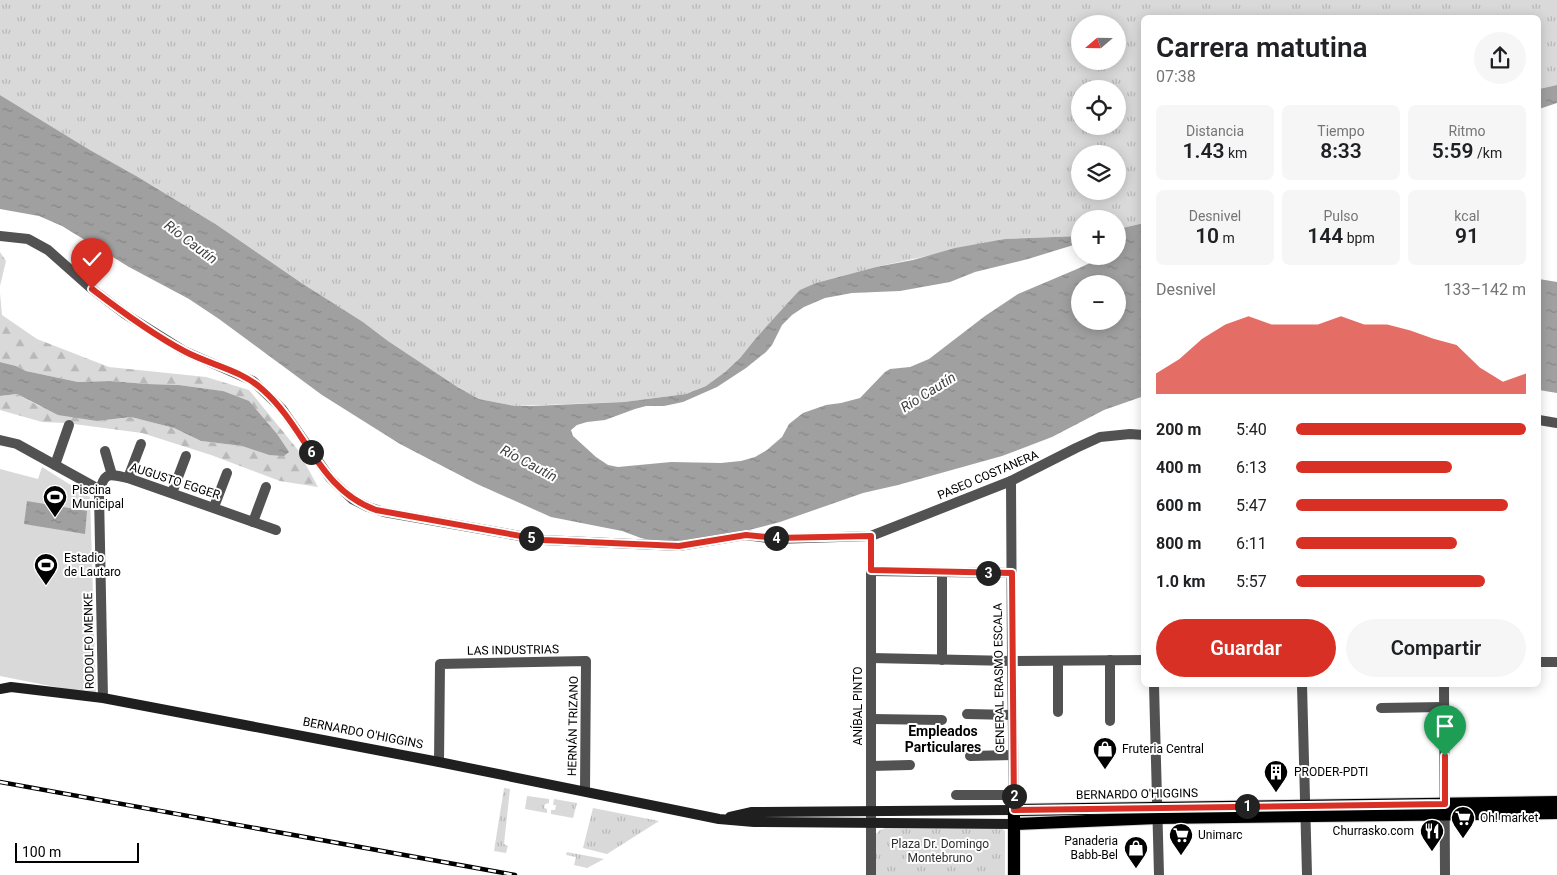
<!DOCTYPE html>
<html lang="es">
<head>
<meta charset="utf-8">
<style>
  :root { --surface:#fff; --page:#f6f6f6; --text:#202124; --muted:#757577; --accent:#d93025 }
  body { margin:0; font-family:Roboto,sans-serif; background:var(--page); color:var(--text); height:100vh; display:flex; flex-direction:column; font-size:19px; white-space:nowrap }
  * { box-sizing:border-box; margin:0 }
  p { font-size:16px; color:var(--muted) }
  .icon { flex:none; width:28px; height:28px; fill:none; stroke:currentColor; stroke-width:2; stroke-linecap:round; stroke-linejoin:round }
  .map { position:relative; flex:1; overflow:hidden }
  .sheet { position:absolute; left:1141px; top:15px; width:400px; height:672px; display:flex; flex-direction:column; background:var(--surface); border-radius:8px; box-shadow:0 2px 12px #0003 }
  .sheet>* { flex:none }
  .needle { width:32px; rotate:250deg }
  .fabs { position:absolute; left:1071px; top:15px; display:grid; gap:10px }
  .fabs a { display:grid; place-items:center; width:55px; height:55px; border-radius:50%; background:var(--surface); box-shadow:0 2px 12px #0003; font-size:25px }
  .scale { position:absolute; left:15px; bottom:12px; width:124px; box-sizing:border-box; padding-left:5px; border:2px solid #000; border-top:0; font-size:14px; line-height:18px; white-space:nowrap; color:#000; -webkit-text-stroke:4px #fff; paint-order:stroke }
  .pin { position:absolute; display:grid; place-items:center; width:42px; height:42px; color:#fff; margin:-51px -21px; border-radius:50% 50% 50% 0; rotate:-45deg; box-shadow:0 0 5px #0007 }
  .pin .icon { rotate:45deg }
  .km { position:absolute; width:25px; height:25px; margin:-12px; border-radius:50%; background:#222; color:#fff; font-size:14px; line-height:25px; text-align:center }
  .round { display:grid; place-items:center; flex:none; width:52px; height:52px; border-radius:26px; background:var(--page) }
  .headline { display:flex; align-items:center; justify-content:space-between; height:85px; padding:0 15px }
  h1 { font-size:28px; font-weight:600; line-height:38px }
  .figures { display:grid; grid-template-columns:repeat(3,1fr); gap:8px; height:85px; padding:5px 15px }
  .figures div { display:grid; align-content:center; border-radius:8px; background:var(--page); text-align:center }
  .figures b { font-size:21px; font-weight:600 }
  .figures small { font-size:14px; font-weight:400 }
  .figures p { font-size:14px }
  .chart { height:140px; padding:10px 15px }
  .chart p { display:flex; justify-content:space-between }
  .chart svg { width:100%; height:90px; margin-top:5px; fill:var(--accent); opacity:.7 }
  .action { display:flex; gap:10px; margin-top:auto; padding:10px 15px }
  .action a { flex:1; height:58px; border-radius:30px; background:var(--accent); color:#fff; font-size:20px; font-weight:600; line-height:58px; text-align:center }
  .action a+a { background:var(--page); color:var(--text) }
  ul { padding:0 15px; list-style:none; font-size:16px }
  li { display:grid; grid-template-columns:80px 60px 1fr; align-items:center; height:38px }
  li i { height:12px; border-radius:6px; background:var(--accent) }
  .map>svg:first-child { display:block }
  .grass { fill:url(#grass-tufts); fill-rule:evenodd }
  .forest { fill:url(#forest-firs) }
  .pitch { fill:#d9d9d9 }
  .water { fill:url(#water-ripples); fill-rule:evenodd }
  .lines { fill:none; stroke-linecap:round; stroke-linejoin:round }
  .primary-casing { stroke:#dbdbdb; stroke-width:14 }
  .minor { stroke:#525252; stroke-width:10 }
  .tertiary { stroke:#525252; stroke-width:10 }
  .secondary { stroke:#1f1f1f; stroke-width:10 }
  .primary { stroke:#000; stroke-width:12 }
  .rail-casing { stroke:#000; stroke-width:4.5 }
  .rail { stroke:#fff; stroke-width:2.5; stroke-dasharray:8; stroke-linecap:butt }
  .route-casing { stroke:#fff; stroke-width:10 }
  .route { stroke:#d93025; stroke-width:6 }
  .labels { text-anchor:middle; stroke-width:4; stroke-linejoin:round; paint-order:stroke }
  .street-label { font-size:12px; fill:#000; stroke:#fff }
  .poi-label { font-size:12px; fill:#000; stroke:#fff; text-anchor:start }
  .park-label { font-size:12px; fill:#303030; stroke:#fff }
  .water-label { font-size:14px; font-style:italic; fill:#414141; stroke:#fff }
  .neighbourhood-label { font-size:14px; font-weight:bold; fill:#000; stroke:#fff }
</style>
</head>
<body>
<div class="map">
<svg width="1557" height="875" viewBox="0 0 1557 875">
  <defs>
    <pattern id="grass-tufts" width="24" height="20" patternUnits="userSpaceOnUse" patternTransform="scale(1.25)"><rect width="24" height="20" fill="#d9d9d9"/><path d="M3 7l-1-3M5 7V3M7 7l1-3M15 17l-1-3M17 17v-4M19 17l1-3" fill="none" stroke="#b8b8b8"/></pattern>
    <pattern id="forest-firs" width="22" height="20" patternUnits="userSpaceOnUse" patternTransform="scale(1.25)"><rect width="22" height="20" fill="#d9d9d9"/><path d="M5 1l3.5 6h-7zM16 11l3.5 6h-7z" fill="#b8b8b8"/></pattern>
    <pattern id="water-ripples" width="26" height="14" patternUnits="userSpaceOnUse" patternTransform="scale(1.25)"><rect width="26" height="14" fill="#a0a0a0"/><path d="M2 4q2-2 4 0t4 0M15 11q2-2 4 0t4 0" fill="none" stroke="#888"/></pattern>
  </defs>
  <rect width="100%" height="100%" fill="#fff"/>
  <!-- grass -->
  <g class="grass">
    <path d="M0 0H1557V85L1539 89V18H1144V223L1118 229V219H1080V236L1005 239 876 267 816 283 794 296 756 338 740 358 725 372 706 386 686 394 624 402 515 406 479 399 459 388 388 341 363 322 303 284 217 225 138 177 90 150 0 95ZM1080 24H1118V61H1080ZM1080 89H1118V126H1080ZM1080 154H1118V191H1080Z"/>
    <path d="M504 788 510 789 504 844 508 846 506 853 494 851Z"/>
    <path d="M527 796 549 799V803L545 804 544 808 547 809V813L525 809Z"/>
    <path d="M554 799 577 803 573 818 551 814V810H555L556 805H553Z"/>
    <path d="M593 808 659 821 607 854 583 848Z"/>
    <path d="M999 826 1005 831V875H876V834L880 830 888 827Z"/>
    <path d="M567 852 604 859 587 868 574 865 576 857 566 855Z"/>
  </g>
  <!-- forest -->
  <g class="forest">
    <path d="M0 252 6 261 0 286Z"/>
    <path d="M0 293 2 315 37 339 109 367 206 377 249 390 298 450 318 487 280 481 211 455 142 433 66 423 42 422 0 410V396L17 394 39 406 97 421 131 417 174 428 201 441 242 446 269 455 223 391 179 385 147 384 110 381 78 382 26 371 16 366 0 362Z"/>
  </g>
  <!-- pitch -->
  <path class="pitch" d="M42 467 90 497 96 695 0 676V469L38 479Z"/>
  <!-- water -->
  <g class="water">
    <path d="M1557 85V103L1539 109V89Z"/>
    <path d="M0 95 90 150 138 177 217 225 303 284 363 322 388 341 459 388 479 399 515 406H532L624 402 686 394 706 386 725 372 740 358 756 338 794 296 800 290 816 283 876 267 913 260 955 248 1005 239 1080 236V243L1028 259 975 272 950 282 900 291 852 293 825 298 804 307 792 315 782 325 772 345 766 352 746 368 717 387 683 402 664 406H646L635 409 605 420 587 422 577 425 571 430 573 436 596 457 608 465 618 467 671 462 721 463 741 461 755 457 767 450 782 437 789 424 803 413 826 405 841 403 860 398 885 372 890 369 910 367 929 359 985 316 1018 294 1077 269 1090 263 1099 256H1118V229L1144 223V396L1104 410 1052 437 1002 456 898 485 863 493 780 522 749 530 692 540 659 542 641 538 622 531 551 517 477 484 400 444 322 395 219 319 189 299 129 267 62 226 39 216 0 209ZM1080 284H1118V321H1080Z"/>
    <path d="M1539 279 1557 282V393L1539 390Z"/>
    <path d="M0 362 16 366 26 371 78 382 110 381 147 384 179 385 223 391 249 401 277 434 289 452 284 456 269 455 242 446 201 441 174 428 131 417 97 421 58 415 17 394 0 396Z"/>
    <path d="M27 501 87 511 85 534 24 524Z"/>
  </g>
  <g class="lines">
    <!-- primary casing -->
    <g class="primary-casing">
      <g id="primary">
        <path d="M1014 824 1157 818 1557 813"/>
        <path d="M1014 875V810L1557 802"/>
      </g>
    </g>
    <!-- minor -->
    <g class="minor">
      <path d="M0 236 28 239 48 250 92 289 125 314 184 351 253 381 282 409 330 478 352 499 368 507 384 512 475 528 543 540 679 546 745 535 776 539 871 536 1011 481 1076 448 1100 437 1130 434 1144 435"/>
      <path d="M1539 420 1557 423"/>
      <path d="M0 440 17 444 93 486 99 494"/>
      <path d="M105 451 112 475"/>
      <path d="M55 465 69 425"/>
      <path d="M128 478 141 444"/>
      <path d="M172 493 186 456"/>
      <path d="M214 507 227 473"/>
      <path d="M253 522 266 487"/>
      <path d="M871 536V875"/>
      <path d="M871 571 1012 573"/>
      <path d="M871 658 1012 661 1011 481"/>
      <path d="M942 660V572"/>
      <path d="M1110 660V721"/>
      <path d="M1154 685 1159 875"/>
      <path d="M1302 685 1307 875"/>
      <path d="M103 698 99 494C104 471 108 474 128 478L276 530"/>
      <path d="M1381 708 1444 707"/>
      <path d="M1058 712V661"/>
      <path d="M967 714 1013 715"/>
      <path d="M871 719 942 720"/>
      <path d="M970 756 1013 755"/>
      <path d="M439 762 440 664 586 661 585 791"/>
      <path d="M871 766 910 765"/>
      <path d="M956 795H1014"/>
    </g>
    <!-- tertiary -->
    <g class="tertiary">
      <path d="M1539 662H1557"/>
      <path d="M1444 685 1445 875"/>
      <path d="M1014 810 1012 661 1144 660"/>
    </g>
    <!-- secondary -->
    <g class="secondary">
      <path d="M0 689 11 687 103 698 439 762 719 819 754 822 1014 824"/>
      <path d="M730 817 752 812 1014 810"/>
    </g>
    <!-- primary -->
    <use href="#primary" class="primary"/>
    <!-- rail casing -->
    <g class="rail-casing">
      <path id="rail" d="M0 782 515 875"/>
    </g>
    <!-- rail -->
    <use href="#rail" class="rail"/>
  </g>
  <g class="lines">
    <!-- route casing -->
    <g class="route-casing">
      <path id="route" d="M92 289C122 312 152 334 184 351 210 365 242 370 263 390 306 428 319 490 376 510L543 540 679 546 746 535 776 538 871 536V570L1012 573 1014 810 1445 804V756"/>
    </g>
    <!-- route -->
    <use href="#route" class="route"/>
  </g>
  <!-- icons -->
  <defs>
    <g id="stadium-pin" transform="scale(1.25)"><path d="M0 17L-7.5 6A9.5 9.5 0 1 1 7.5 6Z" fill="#000" stroke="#fff"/><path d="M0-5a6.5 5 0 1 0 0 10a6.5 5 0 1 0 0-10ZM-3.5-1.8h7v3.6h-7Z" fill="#fff"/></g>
    <g id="shop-pin" transform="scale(1.25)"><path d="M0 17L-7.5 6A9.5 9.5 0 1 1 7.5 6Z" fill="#000" stroke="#fff"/><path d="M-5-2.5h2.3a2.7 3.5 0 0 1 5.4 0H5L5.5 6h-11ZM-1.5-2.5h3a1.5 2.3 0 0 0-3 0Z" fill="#fff"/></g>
    <g id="building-pin" transform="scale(1.25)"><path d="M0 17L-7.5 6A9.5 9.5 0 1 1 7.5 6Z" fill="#000" stroke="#fff"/><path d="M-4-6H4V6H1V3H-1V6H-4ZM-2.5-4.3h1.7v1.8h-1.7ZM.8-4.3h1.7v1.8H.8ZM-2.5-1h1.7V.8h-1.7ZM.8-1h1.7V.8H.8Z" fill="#fff"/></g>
    <g id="supermarket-pin" transform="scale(1.25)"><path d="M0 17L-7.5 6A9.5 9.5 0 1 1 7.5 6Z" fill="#000" stroke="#fff"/><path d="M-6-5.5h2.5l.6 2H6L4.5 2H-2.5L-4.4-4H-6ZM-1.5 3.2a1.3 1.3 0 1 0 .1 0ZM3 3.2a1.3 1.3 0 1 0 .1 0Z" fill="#fff"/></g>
    <g id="restaurant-pin" transform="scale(1.25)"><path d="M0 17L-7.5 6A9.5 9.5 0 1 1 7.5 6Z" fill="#000" stroke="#fff"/><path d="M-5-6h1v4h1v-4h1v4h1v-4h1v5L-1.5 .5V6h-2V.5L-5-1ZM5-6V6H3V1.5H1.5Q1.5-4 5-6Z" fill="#fff"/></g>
  </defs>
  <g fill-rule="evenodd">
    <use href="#stadium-pin" x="55" y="497"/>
    <use href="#stadium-pin" x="46" y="565"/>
    <use href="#shop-pin" x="1105" y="749"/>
    <use href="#building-pin" x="1276" y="772"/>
    <use href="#supermarket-pin" x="1463" y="818"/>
    <use href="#restaurant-pin" x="1432" y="831"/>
    <use href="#supermarket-pin" x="1181" y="835"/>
    <use href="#shop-pin" x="1136" y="848"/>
  </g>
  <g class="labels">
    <!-- street labels -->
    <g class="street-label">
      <text transform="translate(988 475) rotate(-23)" y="4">PASEO COSTANERA</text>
      <text transform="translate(175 481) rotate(18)" y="4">AUGUSTO EGGER</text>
      <text transform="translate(89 641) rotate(-91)" y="4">RODOLFO MENKE</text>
      <text transform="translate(513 650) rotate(-1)" y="4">LAS INDUSTRIAS</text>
      <text transform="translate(999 678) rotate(-91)" y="4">GENERAL ERASMO ESCALA</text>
      <text transform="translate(858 706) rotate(-90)" y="4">ANÍBAL PINTO</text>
      <text transform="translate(573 726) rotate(-89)" y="4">HERNÁN TRIZANO</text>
      <text transform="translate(363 733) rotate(11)" y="4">BERNARDO O'HIGGINS</text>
      <text transform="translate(1137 794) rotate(-1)" y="4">BERNARDO O'HIGGINS</text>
    </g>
    <!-- poi labels -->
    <g class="poi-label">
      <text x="72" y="494">Piscina<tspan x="72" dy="14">Municipal</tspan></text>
      <text x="64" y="562">Estadio<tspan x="64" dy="14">de Lautaro</tspan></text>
      <text x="1122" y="753">Fruteria Central</text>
      <text x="1294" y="776">PRODER-PDTI</text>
      <text x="1480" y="822">Oh! market</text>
      <text x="1414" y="835" text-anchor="end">Churrasko.com</text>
      <text x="1198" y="839">Unimarc</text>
      <text x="1118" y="845" text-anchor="end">Panaderia<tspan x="1118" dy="14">Babb-Bel</tspan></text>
    </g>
    <!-- park labels -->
    <g class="park-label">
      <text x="940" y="848">Plaza Dr. Domingo<tspan x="940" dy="14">Montebruno</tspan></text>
    </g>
    <!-- water labels -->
    <g class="water-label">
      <text transform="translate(191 242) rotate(37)" y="5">Río Cautín</text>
      <text transform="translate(928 392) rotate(-32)" y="5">Río Cautín</text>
      <text transform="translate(529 463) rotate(28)" y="5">Río Cautín</text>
    </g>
    <!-- neighbourhood labels -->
    <g class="neighbourhood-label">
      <text x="943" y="736">Empleados<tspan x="943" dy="16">Particulares</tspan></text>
    </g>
  </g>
</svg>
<div class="fabs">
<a><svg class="needle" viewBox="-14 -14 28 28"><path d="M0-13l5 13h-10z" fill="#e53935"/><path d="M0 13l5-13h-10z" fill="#757577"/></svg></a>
<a><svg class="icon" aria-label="locate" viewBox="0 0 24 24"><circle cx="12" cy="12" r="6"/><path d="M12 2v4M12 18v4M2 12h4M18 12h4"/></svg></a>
<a><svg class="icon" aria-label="layers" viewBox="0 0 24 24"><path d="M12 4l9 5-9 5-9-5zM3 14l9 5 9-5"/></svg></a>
<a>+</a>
<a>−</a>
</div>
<div class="scale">100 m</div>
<div class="pin" style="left:1445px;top:756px;background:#1e9e55"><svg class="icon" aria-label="arrive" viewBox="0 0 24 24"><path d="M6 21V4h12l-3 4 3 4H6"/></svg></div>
<div class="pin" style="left:92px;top:289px;background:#d93025"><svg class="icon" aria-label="check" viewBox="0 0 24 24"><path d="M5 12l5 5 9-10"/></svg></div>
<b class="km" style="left:1247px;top:806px">1</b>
<b class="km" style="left:1014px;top:796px">2</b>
<b class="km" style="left:988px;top:573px">3</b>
<b class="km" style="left:776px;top:538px">4</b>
<b class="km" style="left:531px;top:538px">5</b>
<b class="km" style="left:311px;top:452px">6</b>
<section class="sheet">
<div class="headline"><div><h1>Carrera matutina</h1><p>07:38</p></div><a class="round"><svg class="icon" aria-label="share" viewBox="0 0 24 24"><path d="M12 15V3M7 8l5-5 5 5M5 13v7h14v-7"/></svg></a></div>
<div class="figures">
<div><p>Distancia</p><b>1.43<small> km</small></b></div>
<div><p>Tiempo</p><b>8:33</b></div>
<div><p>Ritmo</p><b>5:59<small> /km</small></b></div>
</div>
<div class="figures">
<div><p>Desnivel</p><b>10<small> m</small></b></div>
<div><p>Pulso</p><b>144<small> bpm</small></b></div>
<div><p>kcal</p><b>91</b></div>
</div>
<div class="chart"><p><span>Desnivel</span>133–142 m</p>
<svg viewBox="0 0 160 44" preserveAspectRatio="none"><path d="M0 44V34L10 27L20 17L30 10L40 6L50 10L60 10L70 10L80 6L90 10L100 10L110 13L120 17L130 20L140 31L150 38L160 34V44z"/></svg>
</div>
<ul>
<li><b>200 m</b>5:40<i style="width:100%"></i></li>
<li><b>400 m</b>6:13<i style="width:68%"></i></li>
<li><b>600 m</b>5:47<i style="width:92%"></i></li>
<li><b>800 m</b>6:11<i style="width:70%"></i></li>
<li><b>1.0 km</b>5:57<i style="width:82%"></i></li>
</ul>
<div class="action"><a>Guardar</a><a>Compartir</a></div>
</section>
</div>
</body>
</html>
